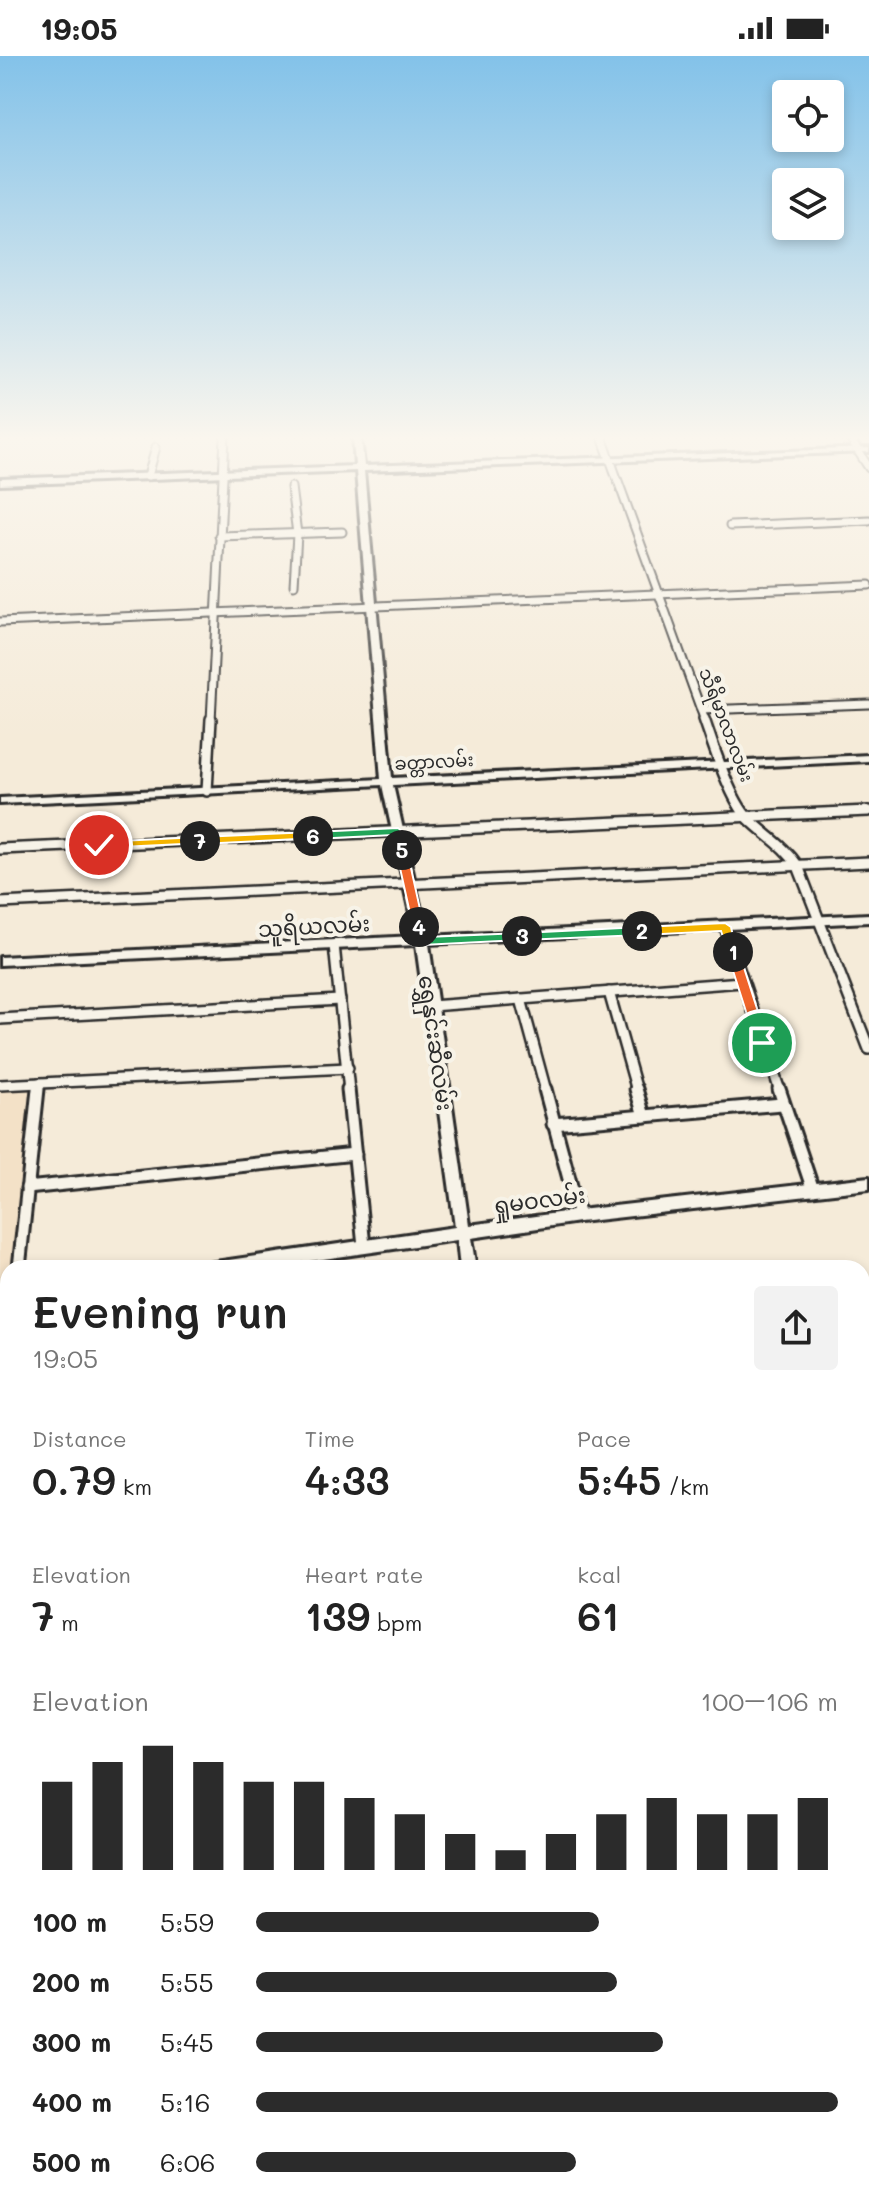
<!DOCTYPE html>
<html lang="en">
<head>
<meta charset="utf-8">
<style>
  :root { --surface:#fff; --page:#f2f2f2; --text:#222; --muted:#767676; --accent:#2b2b2b }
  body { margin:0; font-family:Mali,"Noto Sans Myanmar",sans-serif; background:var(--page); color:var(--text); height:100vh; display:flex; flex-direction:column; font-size:30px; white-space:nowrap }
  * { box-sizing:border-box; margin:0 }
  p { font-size:26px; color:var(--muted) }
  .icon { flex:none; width:44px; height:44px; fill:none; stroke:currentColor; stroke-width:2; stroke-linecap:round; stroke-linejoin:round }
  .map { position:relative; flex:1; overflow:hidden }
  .details { position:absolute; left:0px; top:1204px; width:870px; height:948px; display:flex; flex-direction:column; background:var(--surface); border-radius:24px 24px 0 0; box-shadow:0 4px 12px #0003 }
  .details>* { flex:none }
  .tools { position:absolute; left:772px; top:24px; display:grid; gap:16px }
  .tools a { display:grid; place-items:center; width:72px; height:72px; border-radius:8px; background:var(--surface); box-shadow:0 4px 12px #0003; font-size:40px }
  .pin { position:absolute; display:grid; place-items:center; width:68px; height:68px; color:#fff; margin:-34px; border:4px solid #fff; border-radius:50%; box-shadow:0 2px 8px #0007 }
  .km { position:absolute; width:40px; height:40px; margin:-20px; border-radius:50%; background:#222; color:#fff; font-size:22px; line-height:40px; text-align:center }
  .round { display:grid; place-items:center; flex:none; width:84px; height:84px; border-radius:8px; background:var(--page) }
  .summary { display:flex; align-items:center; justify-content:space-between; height:136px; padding:0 32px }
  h1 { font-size:44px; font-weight:600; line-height:60px }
  .metrics { display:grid; grid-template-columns:repeat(3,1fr); gap:12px; height:136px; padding:8px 32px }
  .metrics div { display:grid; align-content:center }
  .metrics b { font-size:40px; font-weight:600 }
  .metrics small { font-size:22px; font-weight:400 }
  .metrics p { font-size:22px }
  .chart { height:224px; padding:16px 32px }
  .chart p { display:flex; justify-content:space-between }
  .chart svg { width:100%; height:144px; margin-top:8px; stroke:var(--accent); stroke-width:6 }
  ul { padding:0 32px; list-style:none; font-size:26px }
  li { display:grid; grid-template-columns:128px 96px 1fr; align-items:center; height:60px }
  li i { height:20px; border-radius:10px; background:var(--accent) }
  .status { display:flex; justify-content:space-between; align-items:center; height:56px; padding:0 40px; background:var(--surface); direction:ltr }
  .status svg { height:22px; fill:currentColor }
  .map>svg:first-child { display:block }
  .built { fill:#f3e1c7 }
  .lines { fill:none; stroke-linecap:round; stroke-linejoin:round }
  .street-far3-casing { stroke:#2b2b2b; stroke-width:11 }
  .street-far2-casing { stroke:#2b2b2b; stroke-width:14 }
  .street-far1-casing { stroke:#2b2b2b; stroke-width:17 }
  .street-casing { stroke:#2b2b2b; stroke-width:21 }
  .secondary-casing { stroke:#2b2b2b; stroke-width:6 }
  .street-far3 { stroke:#f7f3e8; stroke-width:7 }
  .street-far2 { stroke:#f7f3e8; stroke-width:9 }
  .street-far1 { stroke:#f7f3e8; stroke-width:11 }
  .street { stroke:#f7f3e8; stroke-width:15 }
  .secondary { fill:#f7f3e8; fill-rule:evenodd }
  .split-1 { fill:#f0652b; stroke:#fff; stroke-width:2 }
  .split-2 { fill:#f5b400; stroke:#fff; stroke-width:2 }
  .split-3 { fill:#22a559; stroke:#fff; stroke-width:2 }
  .split-4 { fill:#22a559; stroke:#fff; stroke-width:2 }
  .split-5 { fill:#f0652b; stroke:#fff; stroke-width:2 }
  .split-6 { fill:#22a559; stroke:#fff; stroke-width:2 }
  .split-7 { fill:#f5b400; stroke:#fff; stroke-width:2 }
  .split-8 { fill:#f5b400; stroke:#fff; stroke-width:2 }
  .labels { text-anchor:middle; stroke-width:8; stroke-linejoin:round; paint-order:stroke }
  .far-street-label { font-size:18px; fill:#2b2b2b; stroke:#f7f3e8 }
  .street-label { font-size:22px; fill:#2b2b2b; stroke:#f7f3e8 }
</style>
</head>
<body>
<div class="status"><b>19:05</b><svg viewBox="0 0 49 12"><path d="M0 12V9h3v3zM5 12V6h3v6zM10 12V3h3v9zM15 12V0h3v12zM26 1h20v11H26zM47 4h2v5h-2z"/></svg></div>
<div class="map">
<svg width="869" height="2152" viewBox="0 0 869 2152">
  <rect width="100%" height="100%" fill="#f5ebd9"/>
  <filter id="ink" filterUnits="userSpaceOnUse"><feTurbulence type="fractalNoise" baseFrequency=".0125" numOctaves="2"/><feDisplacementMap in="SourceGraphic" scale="16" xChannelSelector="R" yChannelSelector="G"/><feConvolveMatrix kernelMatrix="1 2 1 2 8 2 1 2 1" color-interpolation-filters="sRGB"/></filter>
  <g filter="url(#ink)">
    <!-- built -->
    <g class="built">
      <path d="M31 1033 11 1212H8V1235L0 1236V1035Z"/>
      <path d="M8 1588V1881L0 1882V1589Z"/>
    </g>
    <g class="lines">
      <!-- street-far3 casing -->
      <g class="street-far3-casing">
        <g id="street-far3">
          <path d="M602 381 705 665"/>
          <path d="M849 381 869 412"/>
          <path d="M148 420 156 391"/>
          <path d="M291 431 297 478 294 529"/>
          <path d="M730 470 869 464"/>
          <path d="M219 480 342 476"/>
          <path d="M0 566 869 529"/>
          <path d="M701 654 869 648"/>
          <path d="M211 665 225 381"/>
        </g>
      </g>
      <!-- street-far2 casing -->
      <g class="street-far2-casing">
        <g id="street-far2">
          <path d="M704 663C713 689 730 743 748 762 765 779 784 789 798 810L869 993"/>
          <path d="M207 735 211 663"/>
          <path d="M0 793 869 755"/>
          <path d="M0 847 869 806"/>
          <path d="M725 871 780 1035"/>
          <path d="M334 889 349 1035"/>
          <path d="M609 936 637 1035"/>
          <path d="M521 943 546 1035"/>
          <path d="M431 950 742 926"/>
          <path d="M0 963 340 944"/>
          <path d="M0 1029 348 1012"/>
          <path d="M38 1035 39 1027"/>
        </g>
      </g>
      <!-- street-far1 casing -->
      <g class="street-far1-casing">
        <g id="street-far1">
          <path d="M348 1033 364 1190"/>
          <path d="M545 1033 579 1160"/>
          <path d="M636 1033 644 1060"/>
          <path d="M779 1033 813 1134"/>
          <path d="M553 1068 782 1048"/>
          <path d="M27 1132 355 1098"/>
          <path d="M19 1212 38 1033"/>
          <path d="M862 1237H869"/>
          <path d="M862 1269 869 1292"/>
          <path d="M862 1331 869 1329"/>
          <path d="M0 1354 8 1353"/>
          <path d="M862 1438 869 1437"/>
          <path d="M0 1457 8 1456"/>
        </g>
      </g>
      <!-- street casing -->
      <g class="street-casing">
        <g id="street">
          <path d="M0 1581 8 1580"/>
          <path d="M862 1824 869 1823"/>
          <path d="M0 1892 8 1891"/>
          <path d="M0 2070 8 2069"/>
          <path d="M451 2144V2152"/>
          <path d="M776 2144 777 2152"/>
        </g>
      </g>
      <!-- secondary casing -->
      <g class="secondary-casing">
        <g id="secondary">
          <path d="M353 381H361L364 410 869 392V396L364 415 392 722 869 699V705L393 729 427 880 869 858V866L429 888 469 1169 579 1154 869 1121V1133L579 1166 471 1182 476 1212H460L457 1184 260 1212H207L210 1207 215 1206 455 1171 416 889 0 909V901L415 880 382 729 0 748V742L381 723 356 415 0 429V423L355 410Z"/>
          <path d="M8 1235V1249L0 1250V1236Z"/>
          <path d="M600 2144H624L625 2152H601Z"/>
        </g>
      </g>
      <!-- street-far3 -->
      <use href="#street-far3" class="street-far3"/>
      <!-- street-far2 -->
      <use href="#street-far2" class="street-far2"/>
      <!-- street-far1 -->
      <use href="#street-far1" class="street-far1"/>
      <!-- street -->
      <use href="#street" class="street"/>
      <!-- secondary -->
      <use href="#secondary" class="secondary"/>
    </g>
  </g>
  <!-- sky -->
  <linearGradient id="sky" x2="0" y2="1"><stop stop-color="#83c2e9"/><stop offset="0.56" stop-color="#faf6ee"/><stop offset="1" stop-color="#faf6ee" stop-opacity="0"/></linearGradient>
  <rect width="869" height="682" fill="url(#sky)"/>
  <!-- split-1 -->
  <path class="split-1" d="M733 892 739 896 768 987 766 990 762 991 756 987 727 896Z"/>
  <!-- split-2 -->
  <path class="split-2" d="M725 867 731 871 737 899H729L721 875 642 879 636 875 642 871Z"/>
  <!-- split-3 -->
  <path class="split-3" d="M642 871 647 875 642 879 522 884 516 880 522 877Z"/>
  <!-- split-4 -->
  <path class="split-4" d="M415 868H423L427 881 522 877 527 880 522 884 422 889 416 885Z"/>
  <!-- split-5 -->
  <path class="split-5" d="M402 790 407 794 424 871 419 875 413 871 396 794Z"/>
  <!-- split-6 -->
  <path class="split-6" d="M398 772 403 776 407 794 402 797 396 794 393 779 313 783 308 780 313 776Z"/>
  <!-- split-7 -->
  <path class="split-7" d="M313 776 317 777V782L200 788 195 785 200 781Z"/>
  <!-- split-8 -->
  <path class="split-8" d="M200 781 204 782V787L99 792 94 789 99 786Z"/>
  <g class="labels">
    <!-- far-street labels -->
    <g class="far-street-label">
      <text transform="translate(726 669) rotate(69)" y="6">သီရိမာလာလမ်း</text>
      <text transform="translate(434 706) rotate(-3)" y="6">ခတ္တာလမ်း</text>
    </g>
    <!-- street labels -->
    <g class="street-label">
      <text transform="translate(314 870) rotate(-3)" y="8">သူရိယလမ်း</text>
      <text transform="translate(436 987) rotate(82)" y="8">ရွှေနှင်းဆီလမ်း</text>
      <text transform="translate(539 1144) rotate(-7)" y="8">ရှုမဝလမ်း</text>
    </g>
  </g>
</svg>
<div class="tools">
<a><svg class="icon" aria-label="locate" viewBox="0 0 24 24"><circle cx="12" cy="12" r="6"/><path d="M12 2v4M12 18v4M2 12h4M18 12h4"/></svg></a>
<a><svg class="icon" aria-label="layers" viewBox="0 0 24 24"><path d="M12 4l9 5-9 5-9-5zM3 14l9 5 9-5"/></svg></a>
</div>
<div class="pin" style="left:762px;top:987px;background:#1e9e55"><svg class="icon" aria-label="arrive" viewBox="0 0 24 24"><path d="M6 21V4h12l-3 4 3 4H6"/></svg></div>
<div class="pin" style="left:99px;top:789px;background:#d93025"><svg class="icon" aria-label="check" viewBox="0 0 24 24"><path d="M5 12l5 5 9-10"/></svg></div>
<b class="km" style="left:733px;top:896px">1</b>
<b class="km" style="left:642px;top:875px">2</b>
<b class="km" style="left:522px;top:880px">3</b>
<b class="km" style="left:419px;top:871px">4</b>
<b class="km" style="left:402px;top:794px">5</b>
<b class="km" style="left:313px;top:780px">6</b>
<b class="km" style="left:200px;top:785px">7</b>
<section class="details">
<div class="summary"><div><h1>Evening run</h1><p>19:05</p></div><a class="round"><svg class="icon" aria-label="share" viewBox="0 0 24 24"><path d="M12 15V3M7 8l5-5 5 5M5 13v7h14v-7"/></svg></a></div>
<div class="metrics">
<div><p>Distance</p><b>0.79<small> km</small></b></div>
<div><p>Time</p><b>4:33</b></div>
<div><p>Pace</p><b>5:45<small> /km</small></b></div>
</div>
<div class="metrics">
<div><p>Elevation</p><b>7<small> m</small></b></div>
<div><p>Heart rate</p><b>139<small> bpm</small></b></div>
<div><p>kcal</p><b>61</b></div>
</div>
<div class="chart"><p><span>Elevation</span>100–106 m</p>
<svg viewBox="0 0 160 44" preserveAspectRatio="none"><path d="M5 44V17M15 44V11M25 44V6M35 44V11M45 44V17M55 44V17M65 44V22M75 44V27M85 44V33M95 44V38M105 44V33M115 44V27M125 44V22M135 44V27M145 44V27M155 44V22"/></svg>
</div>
<ul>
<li><b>100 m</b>5:59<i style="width:59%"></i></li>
<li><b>200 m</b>5:55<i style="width:62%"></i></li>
<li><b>300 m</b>5:45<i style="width:70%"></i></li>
<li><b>400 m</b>5:16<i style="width:100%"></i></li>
<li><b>500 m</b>6:06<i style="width:55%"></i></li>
</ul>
</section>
</div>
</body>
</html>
